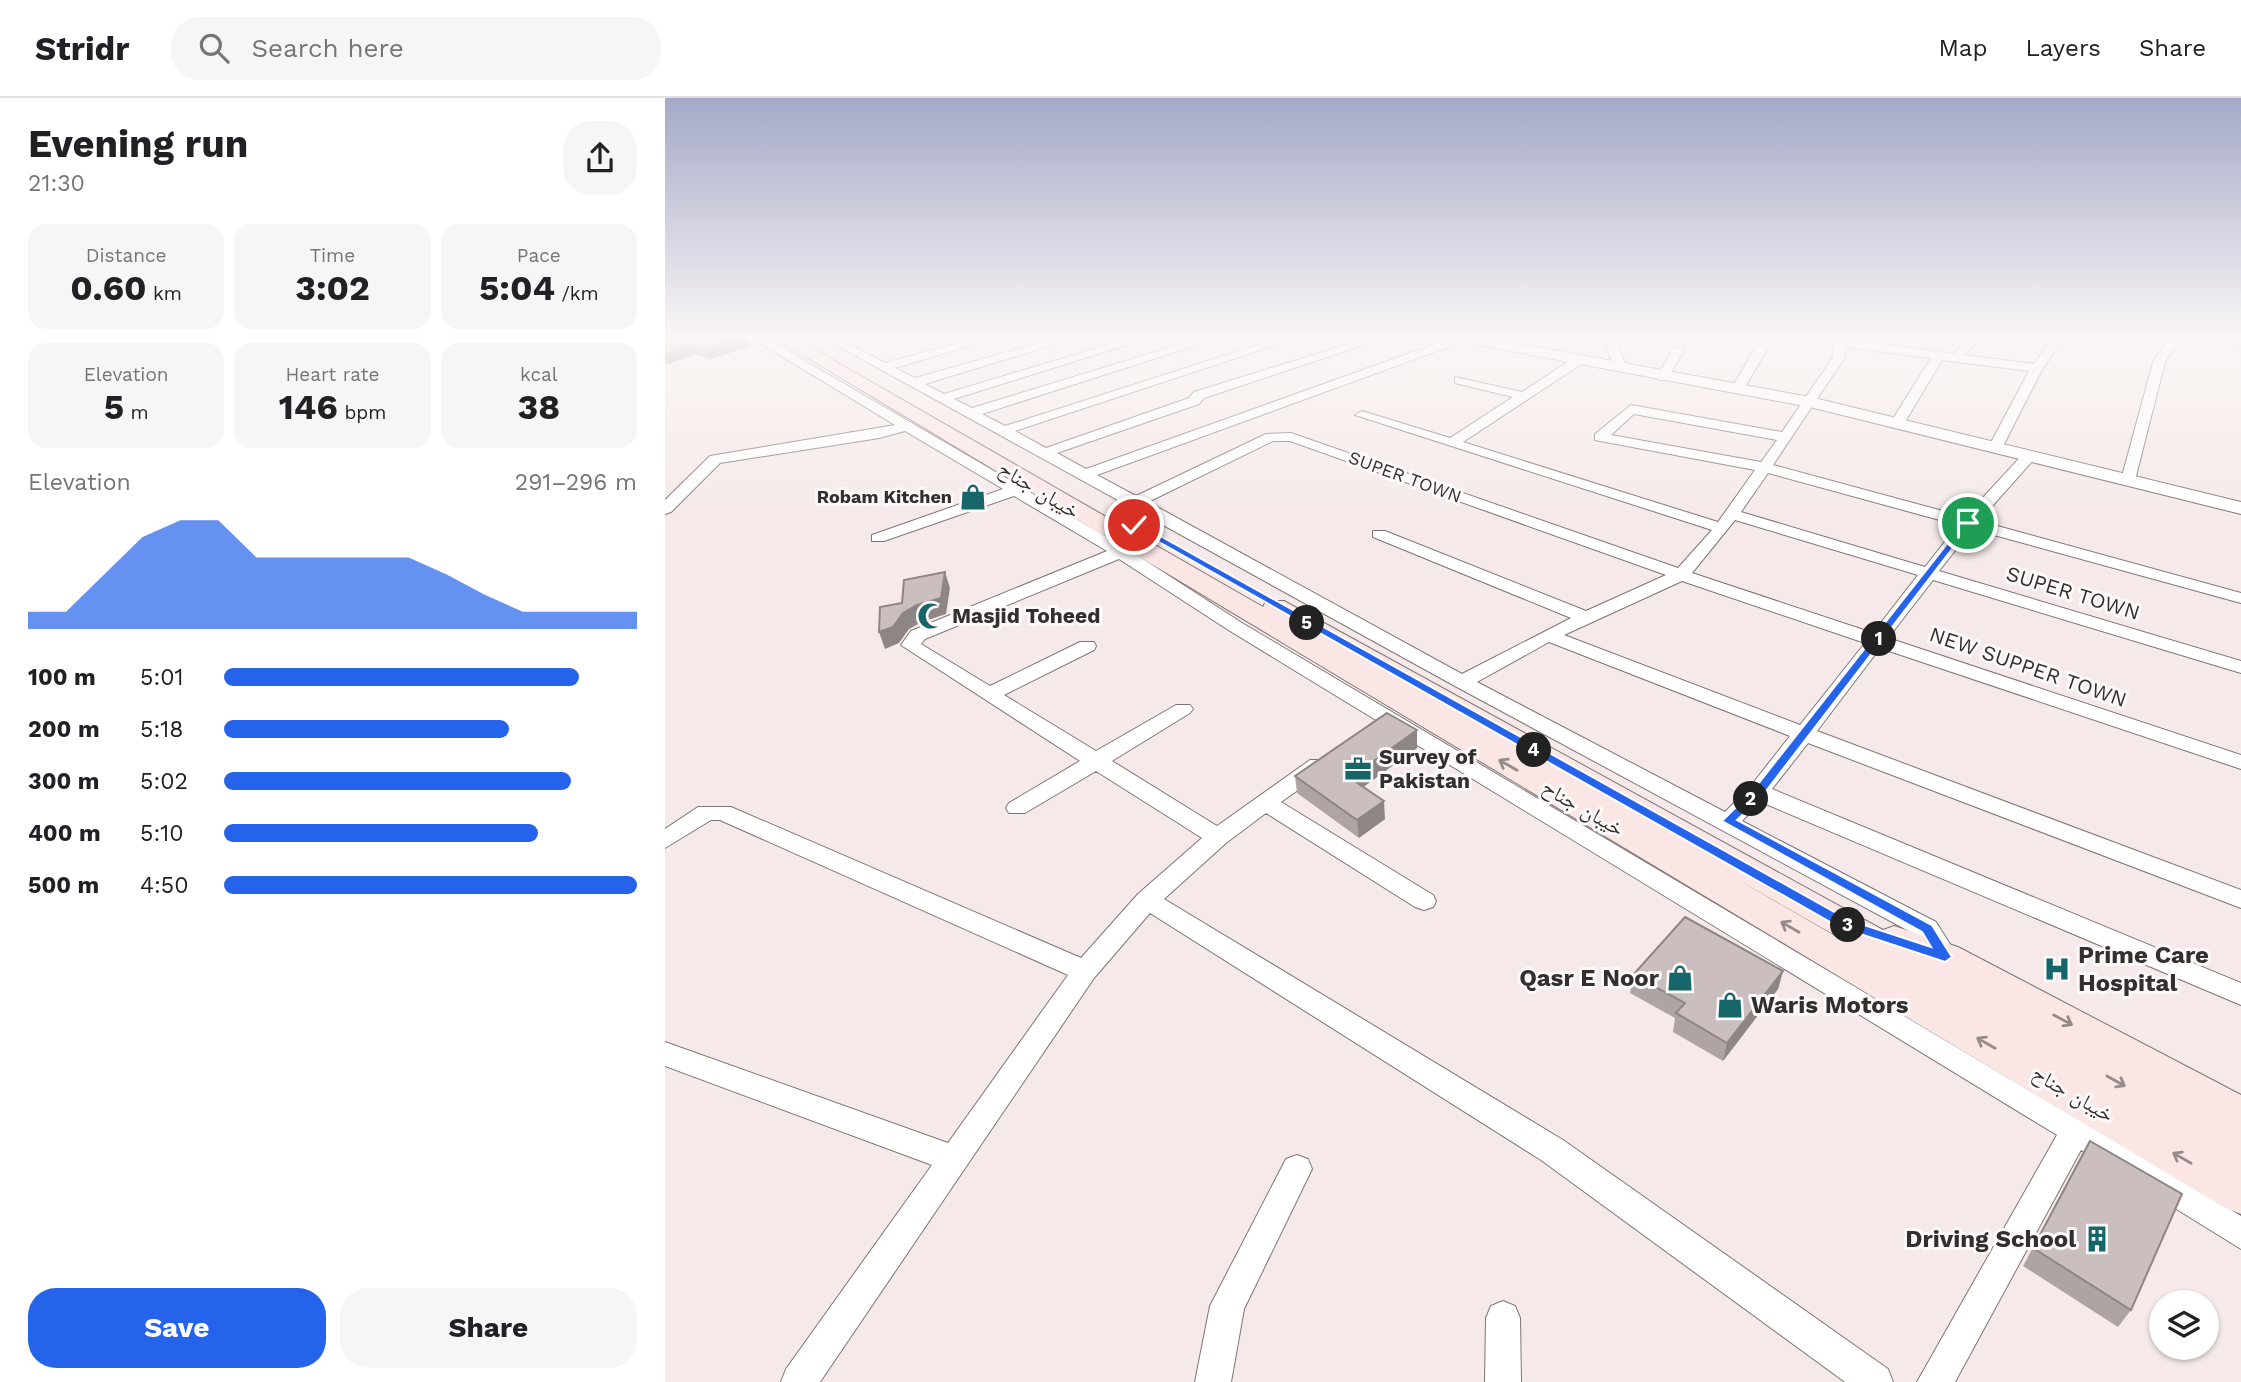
<!DOCTYPE html>
<html lang="en">
<head>
<meta charset="utf-8">
<style>
  :root { --surface:#fff; --page:#f6f6f6; --text:#202124; --muted:#757577; --line:#e0e0e0; --accent:#2563eb }
  body { margin:0; font-family:"Work Sans","Noto Naskh Arabic",sans-serif; background:var(--page); color:var(--text); height:100vh; display:flex; flex-direction:column; font-size:26px; white-space:nowrap }
  * { box-sizing:border-box; margin:0 }
  p { font-size:23px; color:var(--muted) }
  .icon { flex:none; width:38px; height:38px; fill:none; stroke:currentColor; stroke-width:2; stroke-linecap:round; stroke-linejoin:round }
  .map { position:relative; flex:1; overflow:hidden }
  .drawer { display:flex; flex-direction:column; background:var(--surface); width:665px }
  .drawer>* { flex:none }
  .tools { position:absolute; left:1484px; top:1192px; display:grid; gap:14px }
  .tools a { display:grid; place-items:center; width:70px; height:70px; border-radius:50%; background:var(--surface); box-shadow:0 2px 5px #0004; font-size:35px }
  .pin { position:absolute; display:grid; place-items:center; width:60px; height:60px; color:#fff; margin:-30px; border:4px solid #fff; border-radius:50%; box-shadow:0 2px 7px #0007 }
  .km { position:absolute; width:35px; height:35px; margin:-18px; border-radius:50%; background:#222; color:#fff; font-size:19px; line-height:35px; text-align:center }
  .round { display:grid; place-items:center; flex:none; width:74px; height:74px; border-radius:28px; background:var(--page) }
  .head { display:flex; align-items:center; justify-content:space-between; height:119px; padding:0 28px }
  h1 { font-size:38px; font-weight:700; line-height:52px }
  .stats { display:grid; grid-template-columns:repeat(3,1fr); gap:10px; height:119px; padding:7px 28px }
  .stats div { display:grid; align-content:center; border-radius:18px; background:var(--page); text-align:center }
  .stats b { font-size:35px; font-weight:700 }
  .stats small { font-size:19px; font-weight:400 }
  .stats p { font-size:19px }
  .chart { height:196px; padding:14px 28px }
  .chart p { display:flex; justify-content:space-between }
  .chart svg { width:100%; height:126px; margin-top:7px; fill:var(--accent); opacity:.7 }
  .cta { display:flex; gap:14px; margin-top:auto; padding:14px 28px }
  .cta a { flex:1; height:80px; border-radius:28px; background:var(--accent); color:#fff; font-size:28px; font-weight:700; line-height:80px; text-align:center }
  .cta a+a { background:var(--page); color:var(--text) }
  ul { padding:0 28px; list-style:none; font-size:23px }
  li { display:grid; grid-template-columns:112px 84px 1fr; align-items:center; height:52px }
  li i { height:18px; border-radius:9px; background:var(--accent) }
  header { display:flex; align-items:center; gap:42px; box-sizing:border-box; height:98px; padding:0 35px; background:var(--surface); border-bottom:2px solid var(--line) }
  header strong { font-size:33px }
  nav { display:flex; gap:38px; margin-inline-start:auto; font-size:24px }
  .search { width:490px; height:63px; background:var(--page); display:flex; align-items:center; gap:18px; box-sizing:border-box; padding:0 24px; border-radius:28px; color:var(--muted); font-size:26px }
  main { display:flex; flex:1; min-height:0 }
  .map>svg:first-child { display:block }
  .lines { fill:none; stroke-linecap:round; stroke-linejoin:round }
  .minor-casing { stroke:#7f7575; stroke-width:2 }
  .tertiary-casing { stroke:#7f7575; stroke-width:2 }
  .secondary-casing { stroke:#7f7575; stroke-width:2 }
  .minor { fill:#fff; fill-rule:evenodd }
  .tertiary { fill:#fff; fill-rule:evenodd }
  .secondary { fill:#fbe6e6; fill-rule:evenodd }
  .wall { fill:#aea4a3 }
  .shaded-wall { fill:#8d8685 }
  .building { fill:#cabfbe; stroke:#8d8685; stroke-width:2 }
  .oneway { stroke:#978a8a }
  .route { fill:#2563eb; stroke:#fff; stroke-width:2 }
  .labels { text-anchor:middle; stroke-width:6; stroke-linejoin:round; paint-order:stroke }
  .far-street-label { font-size:18px; fill:#332f2f; stroke:#fdf9f9 }
  .far-poi-label { font-size:18px; font-weight:bold; fill:#332f2f; stroke:#fdf9f9; text-anchor:end }
  .street-label { font-size:21px; fill:#332f2f; stroke:#fdf9f9 }
  .poi-label { font-size:21px; font-weight:bold; fill:#332f2f; stroke:#fdf9f9; text-anchor:start }
  .near-poi-label { font-size:24px; font-weight:bold; fill:#332f2f; stroke:#fdf9f9; text-anchor:start }
</style>
</head>
<body>
<header>
<strong>Stridr</strong>
<div class="search"><svg class="icon" aria-label="search" viewBox="0 0 24 24"><circle cx="10" cy="10" r="6"/><path d="M15 15l6 6"/></svg>Search here</div>
<nav><a>Map</a><a>Layers</a><a>Share</a></nav>
</header>
<main>
<section class="drawer">
<div class="head"><div><h1>Evening run</h1><p>21:30</p></div><a class="round"><svg class="icon" aria-label="share" viewBox="0 0 24 24"><path d="M12 15V3M7 8l5-5 5 5M5 13v7h14v-7"/></svg></a></div>
<div class="stats">
<div><p>Distance</p><b>0.60<small> km</small></b></div>
<div><p>Time</p><b>3:02</b></div>
<div><p>Pace</p><b>5:04<small> /km</small></b></div>
</div>
<div class="stats">
<div><p>Elevation</p><b>5<small> m</small></b></div>
<div><p>Heart rate</p><b>146<small> bpm</small></b></div>
<div><p>kcal</p><b>38</b></div>
</div>
<div class="chart"><p><span>Elevation</span>291–296 m</p>
<svg viewBox="0 0 160 44" preserveAspectRatio="none"><path d="M0 44V38L10 38L20 25L30 12L40 6L50 6L60 19L70 19L80 19L90 19L100 19L110 25L120 32L130 38L140 38L150 38L160 38V44z"/></svg>
</div>
<ul>
<li><b>100 m</b>5:01<i style="width:86%"></i></li>
<li><b>200 m</b>5:18<i style="width:69%"></i></li>
<li><b>300 m</b>5:02<i style="width:84%"></i></li>
<li><b>400 m</b>5:10<i style="width:76%"></i></li>
<li><b>500 m</b>4:50<i style="width:100%"></i></li>
</ul>
<div class="cta"><a>Save</a><a>Share</a></div>
</section>
<div class="map">
<svg width="1576" height="1284" viewBox="0 0 1576 1284">
  <rect width="100%" height="100%" fill="#f5eae9"/>
  <g class="lines">
    <!-- minor casing -->
    <g class="minor-casing">
      <g id="minor">
        <path d="M85 239H99L461 450 577 525 1576 1118V1151L1416 1052 1290 1284H1252L1392 1037 565 533 454 461 260 541 256 546 325 588 415 544H429L431 548 429 552 339 597 431 653 511 607H525L528 611 525 615 447 663 552 728 645 662H661L664 667 661 672 616 704 768 797 771 803 768 809 759 812 750 809 601 715 561 745 499 801 898 1042 1223 1271 1228 1284H1180L876 1062 485 815 429 880 155 1284H116L121 1271 267 1067 0 968V944L283 1045 403 877 55 722H46L0 750V731L33 709H66L416 860 473 796 537 740 431 673 360 715H344L341 710 344 705 415 663 236 547 246 533 442 453 349 398 219 443H207V437L338 391 240 333 214 340 55 365 6 414 0 416V402L45 358 230 327Z"/>
        <path d="M157 239H171L220 265 315 239H334L230 270 250 280 396 239H414L260 286 279 296 469 239H487L289 301 307 310 539 239H557L317 316 340 328 617 239H634L350 333 381 350 524 300 529 294 706 239H723L539 300 534 306 392 355 421 371 790 239H803L802 242 432 377 471 398 601 336 626 335 1013 470 1047 432 690 317 697 313 785 340 848 299 790 285V279L857 294 910 259H918V265L798 344 1053 424 1090 372 935 343 930 342V336L966 307 1117 334 1168 259 1169 239 1288 256 1304 239H1316L1299 257 1369 266 1387 239H1399L1378 270 1338 348 1331 352 1324 348 1364 273 1277 262 1240 324 1233 328 1226 324 1266 260 1180 249V259L1108 367 1300 419 1360 354H1370V360L1314 423 1576 495V505L1307 431 1274 473 1576 563V575L1268 482 1223 540 1576 657V671L1215 550 1152 633 1576 792V810L1143 645 1107 691 1576 885V907L1096 704 1077 723 1271 824 1293 859 1289 866 1280 869 1271 866 1253 838 790 588ZM969 316 1112 342 1096 364 946 337ZM608 343H625L1001 477 921 513 720 433H708V439L906 520 797 576 483 404ZM1103 375 1293 427 1260 469 1076 414ZM1070 422 1253 477 1208 535 1027 475ZM1017 483 1200 545 1135 627 899 537ZM884 544 1125 638 1085 689 1060 714 812 584Z"/>
        <path d="M844 239H856L845 252H837L835 249Z"/>
        <path d="M938 239H950L962 271 960 274 950 271Z"/>
        <path d="M1097 239H1109L1077 294H1067L1066 291Z"/>
        <path d="M1505 239H1517L1500 264 1470 382 1463 386 1458 385 1456 382 1488 264Z"/>
        <path d="M1530 239H1576V247L1536 242Z"/>
        <path d="M1009 249 1019 252 1002 282H994L992 279Z"/>
        <path d="M632 1057 643 1061 647 1071 579 1211 566 1284H530L545 1208 621 1061Z"/>
        <path d="M838 1203 850 1208 855 1220 856 1284H820L821 1220 826 1208Z"/>
      </g>
    </g>
    <!-- tertiary casing -->
    <g class="tertiary-casing">
      <path id="tertiary" d="M786 239H816L1145 299 1576 404V416L1145 309 793 243Z"/>
    </g>
    <!-- secondary casing -->
    <g class="secondary-casing">
      <path id="secondary" d="M108 239H128L598 509 601 503H619L1218 832 1229 828 1293 849 1576 997V1116L1560 1110ZM1075 783 1166 835 1177 842Z"/>
    </g>
    <!-- minor -->
    <use href="#minor" class="minor"/>
    <!-- tertiary -->
    <use href="#tertiary" class="tertiary"/>
    <!-- secondary -->
    <use href="#secondary" class="secondary"/>
  </g>
  <!-- wall -->
  <g class="wall">
    <path d="M0 239 81 240 85 249 45 261 29 256 4 266H0Z"/>
    <path d="M752 650 698 689 720 721 694 740 632 695 630 678Z"/>
    <path d="M1118 873 1113 891 1058 963 1008 934 1010 920 965 895 968 877Z"/>
    <path d="M1425 1043 1466 1212 1453 1229 1358 1168Z"/>
  </g>
  <!-- shaded-wall -->
  <g class="shaded-wall">
    <path d="M81 240 85 249 45 261 41 252Z"/>
    <path d="M26 248 29 256 4 266 0 258Z"/>
    <path d="M280 474 285 490 281 516 257 524 244 531 234 545 220 551 214 534 238 515Z"/>
    <path d="M752 632V650L686 698 685 680Z"/>
    <path d="M719 703 720 721 694 740 692 722Z"/>
    <path d="M1118 873 1113 891 1058 963 1062 945Z"/>
  </g>
  <!-- building -->
  <g class="building">
    <path d="M0 239H78L81 240 41 252 26 248 0 258Z"/>
    <path d="M280 474 276 500 252 507 238 515 228 529 214 534 215 509 237 505 239 482Z"/>
    <path d="M722 615 752 632 685 680 719 703 692 722 630 678Z"/>
    <path d="M1020 819 1118 873 1062 945 1011 915 1020 905 968 877Z"/>
    <path d="M1425 1043 1517 1096 1466 1212 1368 1150Z"/>
  </g>
  <!-- one-way arrows -->
  <defs><path id="oneway-shaft" d="M-6 0H5M1.5-3L5.5 0L1.5 3" fill="none" stroke-width="1.6" stroke-linecap="round" stroke-linejoin="round" transform="scale(1.75)"/></defs>
  <g class="oneway">
    <use href="#oneway-shaft" transform="translate(843 667) rotate(-150)"/>
    <use href="#oneway-shaft" transform="translate(1125 829) rotate(-150)"/>
    <use href="#oneway-shaft" transform="translate(1398 922) rotate(28)"/>
    <use href="#oneway-shaft" transform="translate(1321 945) rotate(-150)"/>
    <use href="#oneway-shaft" transform="translate(1451 983) rotate(29)"/>
    <use href="#oneway-shaft" transform="translate(1517 1060) rotate(-150)"/>
  </g>
  <!-- sky -->
  <linearGradient id="sky" x2="0" y2="1"><stop stop-color="#a5a9c8"/><stop offset="0.57" stop-color="#faf6f5"/><stop offset="1" stop-color="#faf6f5" stop-opacity="0"/></linearGradient>
  <rect width="1576" height="419" fill="url(#sky)"/>
  <!-- route -->
  <path class="route" d="M1300 423 1307 425 1098 697 1072 722 1267 827 1287 859 1280 864 1174 829 464 427 472 425 1184 822 1266 849 1257 834 1057 723 1089 691Z"/>
  <!-- icons -->
  <defs>
    <g id="shop-bare" transform="scale(2.1)"><path d="M-5-2.5h2.3a2.7 3.5 0 0 1 5.4 0H5L5.5 6h-11ZM-1.5-2.5h3a1.5 2.3 0 0 0-3 0Z" fill="#166569" stroke="#fdf9f9" stroke-width="2.5" paint-order="stroke"/></g>
    <g id="mosque-bare" transform="scale(2.1)"><path d="M3.5-4.9A6 6 0 1 0 3.5 4.9A5 5 0 1 1 3.5-4.9Z" fill="#166569" stroke="#fdf9f9" stroke-width="2.5" paint-order="stroke"/></g>
    <g id="office-bare" transform="scale(2.1)"><path d="M-6-3h4V-5.5h4V-3h4V5H-6ZM-1-4.5V-3h2v-1.5ZM-6 0V1H6V0Z" fill="#166569" stroke="#fdf9f9" stroke-width="2.5" paint-order="stroke"/></g>
    <g id="hospital-bare" transform="scale(2.1)"><path d="M-5-5h3v3.5h4V-5h3V5h-3V1.5h-4V5h-3Z" fill="#166569" stroke="#fdf9f9" stroke-width="2.5" paint-order="stroke"/></g>
    <g id="building-bare" transform="scale(2.1)"><path d="M-4-6H4V6H1V3H-1V6H-4ZM-2.5-4.3h1.7v1.8h-1.7ZM.8-4.3h1.7v1.8H.8ZM-2.5-1h1.7V.8h-1.7ZM.8-1h1.7V.8H.8Z" fill="#166569" stroke="#fdf9f9" stroke-width="2.5" paint-order="stroke"/></g>
  </defs>
  <g fill-rule="evenodd">
    <use href="#shop-bare" x="308" y="399"/>
    <use href="#mosque-bare" x="266" y="518"/>
    <use href="#office-bare" x="693" y="671"/>
    <use href="#hospital-bare" x="1392" y="871"/>
    <use href="#shop-bare" x="1015" y="880"/>
    <use href="#shop-bare" x="1065" y="907"/>
    <use href="#building-bare" x="1432" y="1141"/>
  </g>
  <g class="labels">
    <!-- far-street labels -->
    <g class="far-street-label">
      <text transform="translate(740 379) rotate(20)" y="6">SUPER TOWN</text>
    </g>
    <!-- far-poi labels -->
    <g class="far-poi-label">
      <text x="287" y="405">Robam Kitchen</text>
    </g>
    <!-- street labels -->
    <g class="street-label">
      <text transform="translate(374 392) rotate(31)" y="7">خیبان جناح</text>
      <text transform="translate(1408 495) rotate(17)" y="7">SUPER TOWN</text>
      <text transform="translate(1363 569) rotate(19)" y="7">NEW SUPPER TOWN</text>
      <text transform="translate(918 710) rotate(30)" y="7">خیبان جناح</text>
      <text transform="translate(1408 996) rotate(30)" y="7">خیبان جناح</text>
    </g>
    <!-- poi labels -->
    <g class="poi-label">
      <text x="287" y="525">Masjid Toheed</text>
      <text x="714" y="666">Survey of<tspan x="714" dy="24">Pakistan</tspan></text>
    </g>
    <!-- near-poi labels -->
    <g class="near-poi-label">
      <text x="1413" y="865">Prime Care<tspan x="1413" dy="28">Hospital</tspan></text>
      <text x="994" y="888" text-anchor="end">Qasr E Noor</text>
      <text x="1086" y="915">Waris Motors</text>
      <text x="1411" y="1149" text-anchor="end">Driving School</text>
    </g>
  </g>
</svg>
<div class="tools">
<a><svg class="icon" aria-label="layers" viewBox="0 0 24 24"><path d="M12 4l9 5-9 5-9-5zM3 14l9 5 9-5"/></svg></a>
</div>
<div class="pin" style="left:1303px;top:425px;background:#1e9e55"><svg class="icon" aria-label="arrive" viewBox="0 0 24 24"><path d="M6 21V4h12l-3 4 3 4H6"/></svg></div>
<div class="pin" style="left:469px;top:427px;background:#d93025"><svg class="icon" aria-label="check" viewBox="0 0 24 24"><path d="M5 12l5 5 9-10"/></svg></div>
<b class="km" style="left:1214px;top:541px">1</b>
<b class="km" style="left:1086px;top:701px">2</b>
<b class="km" style="left:1183px;top:827px">3</b>
<b class="km" style="left:869px;top:652px">4</b>
<b class="km" style="left:642px;top:525px">5</b>
</div>
</main>
</body>
</html>
